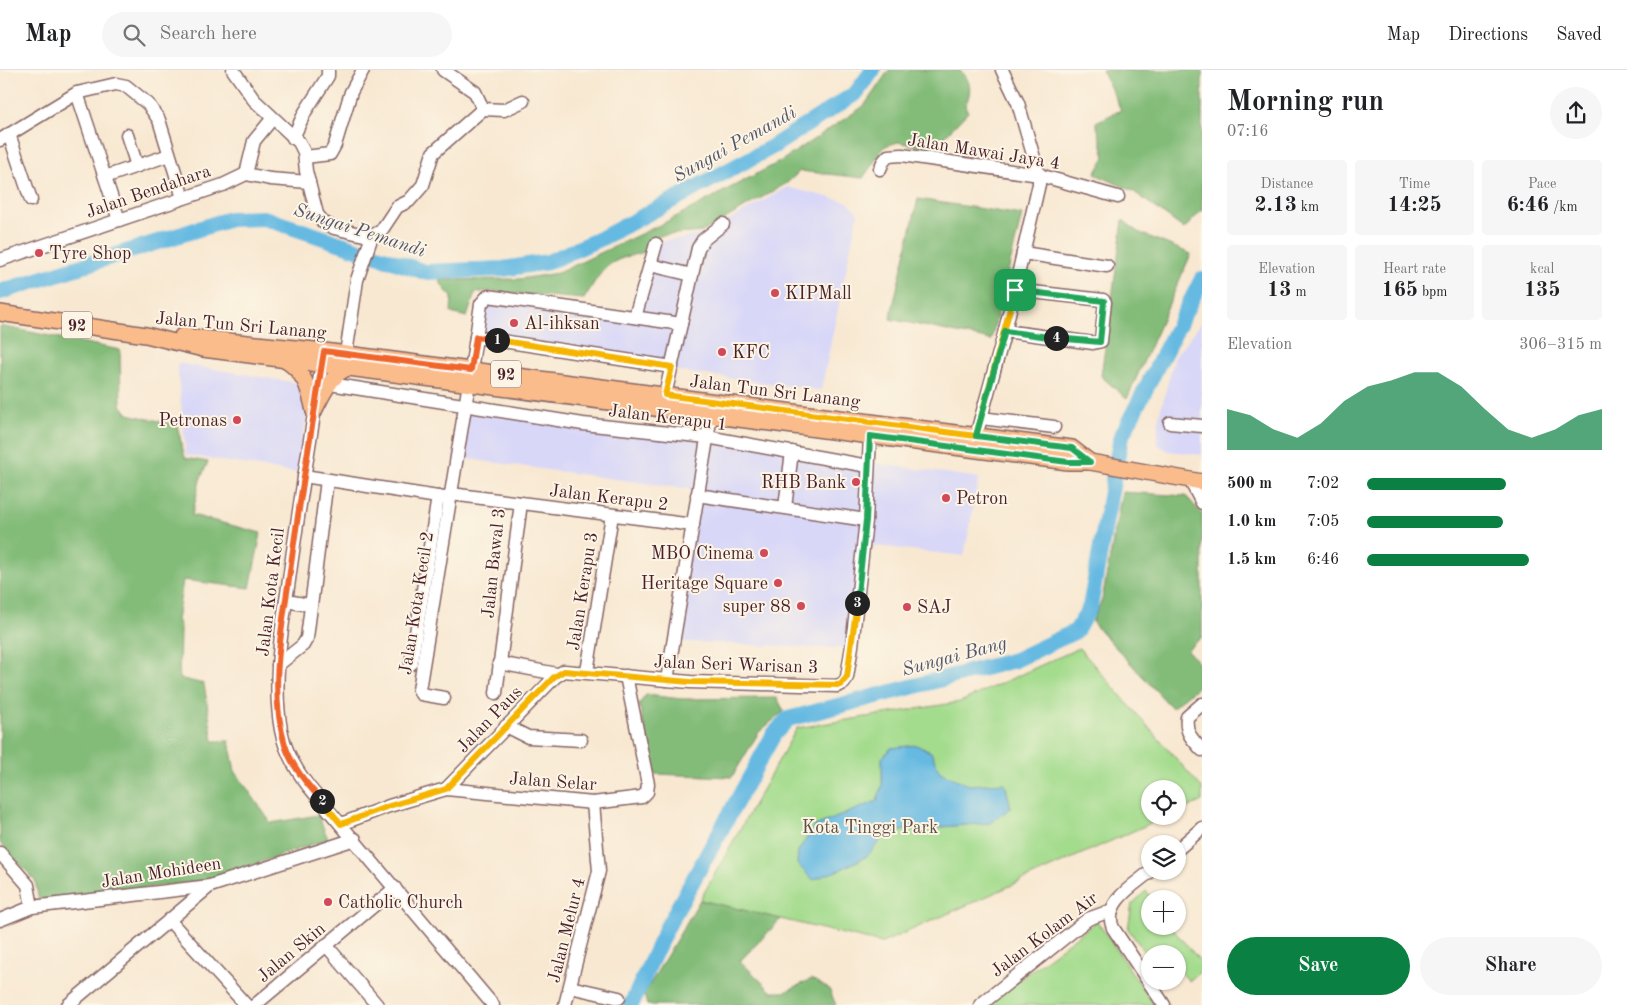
<!DOCTYPE html>
<html lang="en">
<head>
<meta charset="utf-8">
<style>
  :root { --surface:#fff; --page:#f6f6f6; --text:#202124; --muted:#757577; --line:#e0e0e0; --accent:#0b8043 }
  body { margin:0; font-family:"Old Standard TT",serif; background:var(--page); color:var(--text); height:100vh; display:flex; flex-direction:column; font-size:19px; white-space:nowrap }
  * { box-sizing:border-box; margin:0 }
  p { font-size:16px; color:var(--muted) }
  .icon { flex:none; width:28px; height:28px; fill:none; stroke:currentColor; stroke-width:2; stroke-linecap:round; stroke-linejoin:round }
  .map { position:relative; flex:1; overflow:hidden }
  .drawer { display:flex; flex-direction:column; background:var(--surface); width:425px }
  .drawer>* { flex:none }
  .controls { position:absolute; left:1141px; top:710px; display:grid; gap:10px }
  .controls a { display:grid; place-items:center; width:45px; height:45px; border-radius:50%; background:var(--surface); box-shadow:0 1px 4px #0004; font-size:25px }
  .pin { position:absolute; display:grid; place-items:center; width:42px; height:42px; color:#fff; margin:-21px; border-radius:10px; box-shadow:0 2px 8px #0006 }
  .km { position:absolute; width:25px; height:25px; margin:-12px; border-radius:50%; background:#222; color:#fff; font-size:14px; line-height:25px; text-align:center }
  .round { display:grid; place-items:center; flex:none; width:52px; height:52px; border-radius:26px; background:var(--page) }
  .head { display:flex; align-items:center; justify-content:space-between; height:85px; padding:0 25px }
  h1 { font-size:28px; font-weight:700; line-height:38px }
  .figures { display:grid; grid-template-columns:repeat(3,1fr); gap:8px; height:85px; padding:5px 25px }
  .figures div { display:grid; align-content:center; border-radius:5px; background:var(--page); text-align:center }
  .figures b { font-size:21px; font-weight:700 }
  .figures small { font-size:14px; font-weight:400 }
  .figures p { font-size:14px }
  .chart { height:140px; padding:10px 25px }
  .chart p { display:flex; justify-content:space-between }
  .chart svg { width:100%; height:90px; margin-top:5px; fill:var(--accent); opacity:.7 }
  .primary-button { display:flex; gap:10px; margin-top:auto; padding:10px 25px }
  .primary-button a { flex:1; height:58px; border-radius:30px; background:var(--accent); color:#fff; font-size:20px; font-weight:700; line-height:58px; text-align:center }
  .primary-button a+a { background:var(--page); color:var(--text) }
  ul { padding:0 25px; list-style:none; font-size:16px }
  li { display:grid; grid-template-columns:80px 60px 1fr; align-items:center; height:38px }
  li i { height:12px; border-radius:6px; background:var(--accent) }
  header { display:flex; align-items:center; gap:30px; box-sizing:border-box; height:70px; padding:0 25px; background:var(--surface); border-bottom:1px solid var(--line) }
  header strong { font-size:24px }
  nav { display:flex; gap:28px; margin-inline-start:auto; font-size:18px }
  .search { width:350px; height:45px; background:var(--page); display:flex; align-items:center; gap:12px; box-sizing:border-box; padding:0 18px; border-radius:28px; color:var(--muted); font-size:19px }
  main { display:flex; flex:1; min-height:0 }
  .map>svg:first-child { display:block }
  .built { fill:#d8d7f8 }
  .green { fill:#a4dc8e; stroke:#777e5c }
  .forest { fill:#83bc79; stroke:#666e52 }
  .water { fill:#66bae2; stroke:#586c86 }
  .lines { fill:none; stroke-linecap:round; stroke-linejoin:round }
  .river { stroke:#66bae2; stroke-width:16 }
  .minor-casing { stroke:#876565; stroke-width:15 }
  .major-casing { stroke:#876565; stroke-width:18 }
  .minor { stroke:#fff; stroke-width:12 }
  .major { stroke:#fabc8b; stroke-width:15 }
  .split-1-casing { stroke:#fff; stroke-width:10 }
  .split-2-casing { stroke:#fff; stroke-width:10 }
  .split-3-casing { stroke:#fff; stroke-width:10 }
  .split-4-casing { stroke:#fff; stroke-width:10 }
  .split-5-casing { stroke:#fff; stroke-width:10 }
  .split-1 { stroke:#f5b400; stroke-width:6 }
  .split-2 { stroke:#f0652b; stroke-width:6 }
  .split-3 { stroke:#f5b400; stroke-width:6 }
  .split-4 { stroke:#22a559; stroke-width:6 }
  .split-5 { stroke:#22a559; stroke-width:6 }
  .poi-dot { fill:#d1495b; stroke:#fcf5e5; stroke-width:2 }
  .labels { text-anchor:middle; stroke-width:4; stroke-linejoin:round; paint-order:stroke }
  .shield { fill:#fcf5e5; stroke:#7f5f63; stroke-width:1 }
  .shield-label { font-size:16px; font-weight:bold; fill:#4a1f2b }
  .street-label { font-size:18px; fill:#4a1f2b; stroke:#fcf5e5 }
  .poi-label { font-size:18px; fill:#4a1f2b; stroke:#fcf5e5; text-anchor:start }
  .park-label { font-size:18px; fill:#604e44; stroke:#fcf5e5 }
  .water-label { font-size:19px; font-style:italic; fill:#54556b; stroke:#fcf5e5 }
</style>
</head>
<body>
<header>
<strong>Map</strong>
<div class="search"><svg class="icon" aria-label="search" viewBox="0 0 24 24"><circle cx="10" cy="10" r="6"/><path d="M15 15l6 6"/></svg>Search here</div>
<nav><a>Map</a><a>Directions</a><a>Saved</a></nav>
</header>
<main>
<div class="map">
<svg width="1202" height="935" viewBox="0 0 1202 935">
  <rect width="100%" height="100%" fill="#fcf5e5"/>
  <filter id="ink" filterUnits="userSpaceOnUse"><feTurbulence type="fractalNoise" baseFrequency=".02" numOctaves="2"/><feDisplacementMap in="SourceGraphic" scale="10" xChannelSelector="R" yChannelSelector="G"/><feConvolveMatrix kernelMatrix="1 2 1 2 8 2 1 2 1" color-interpolation-filters="sRGB"/></filter>
  <filter id="wash" filterUnits="userSpaceOnUse"><feTurbulence type="fractalNoise" baseFrequency=".0096" numOctaves="4" result="noise"/><feDisplacementMap in="SourceGraphic" scale="20" xChannelSelector="R" yChannelSelector="G"/><feGaussianBlur stdDeviation="1.12" result="paint"/><feColorMatrix in="noise" values="0 0 0 0 0 0 0 0 0 0 0 0 0 0 0 0 0 1.4 0 .05"/><feComposite in="paint" operator="in"/></filter>
  <g filter="url(#wash)">
    <rect width="100%" height="100%" fill="#f8e8d1"/>
    <!-- built -->
    <g class="built">
      <path d="M787 117 848 132 858 143 821 320 668 300 472 270 478 230 632 243 653 173 705 164Z"/>
      <path d="M1202 252V385L1168 381 1157 374 1159 346 1175 286Z"/>
      <path d="M177 293 303 314 307 343 297 403 186 385Z"/>
      <path d="M461 333 979 408 964 486 867 475 854 578H814L670 571 695 420 453 387Z"/>
    </g>
    <!-- green -->
    <g class="green">
      <path d="M1079 578 1202 718V731L1178 742V719H1150V746H1167L882 873 700 830 797 658 960 632Z"/>
      <path d="M1146 821 1153 829H1150V856H1170L1202 893V900L1189 911 1178 899V884H1150V889L1128 859 1132 834Z"/>
      <path d="M1097 851 1154 935H986Z"/>
    </g>
    <!-- forest -->
    <g class="forest">
      <path d="M889 0H959C972 10 972 21 965 36L968 42 944 67 942 81 898 72 885 76 863 108 800 101 787 113 702 162 662 165 652 170 645 182C606 191 605 195 584 229L487 221 475 223 467 247 451 243 452 226 445 220 439 210 519 209 558 203 664 153 781 91 864 36Z"/>
      <path d="M1102 0H1202V140L1184 159 1133 121 1095 104 1105 87 1096 52 1121 40Z"/>
      <path d="M918 129 1022 145 991 270 890 249Z"/>
      <path d="M1123 150 1138 162 1191 184 1127 329 1101 306Z"/>
      <path d="M0 256 120 280 121 335 128 344 177 355 185 388 208 392 200 410 192 445 261 463 250 518 183 510 177 550 180 557 179 608 204 614 213 671H229L235 701 271 753 318 745 328 769 208 810 39 831 35 810 0 773Z"/>
      <path d="M1122 422 1186 426 1202 444V567L1187 580 1202 597V613L1172 638 1092 552 1102 530Z"/>
      <path d="M646 625 682 629 777 628 784 641 759 662 732 707 655 704 639 634Z"/>
      <path d="M700 830 781 849 740 891 772 922H784L812 909 829 919 836 935H647L644 924Z"/>
    </g>
    <!-- water -->
    <path class="water" d="M916 675 931 682 940 702 969 715 1005 713 1011 738 990 753 906 760 886 764 867 786 842 799 813 810 797 794 798 781 815 756 877 731 882 716V688L891 678Z"/>
    <g class="lines">
      <!-- river -->
      <g class="river">
        <path d="M0 222 230 149 264 148 425 202 503 199 548 192 604 167 772 77 856 23 873 0"/>
        <path d="M631 935 666 859 774 664 788 649 1015 590 1076 561 1090 537 1121 367 1202 209"/>
      </g>
    </g>
  </g>
  <g filter="url(#ink)">
    <g class="lines">
      <!-- minor casing -->
      <g class="minor-casing">
        <g id="minor">
          <path d="M233 0 254 30 299 72 304 82 306 101 317 144 323 152 334 158 364 165 372 166 381 161 397 137 409 131 423 115 433 83 483 39"/>
          <path d="M443 0 475 22 483 39"/>
          <path d="M77 23 119 150"/>
          <path d="M483 39 504 40 523 31"/>
          <path d="M9 64 31 130"/>
          <path d="M127 65 137 96"/>
          <path d="M293 68 305 42 328 6V0"/>
          <path d="M0 70 77 23 116 14 126 16 148 34 159 50 183 128"/>
          <path d="M305 87 330 84 335 75 351 22 363 0"/>
          <path d="M880 99 883 92 888 86 902 85 1039 105 1118 127"/>
          <path d="M246 104 254 71 272 49"/>
          <path d="M105 107 169 85"/>
          <path d="M1023 183 1107 196"/>
          <path d="M0 190 223 115 246 104 270 109 309 112"/>
          <path d="M650 195 692 205"/>
          <path d="M635 247 656 174"/>
          <path d="M1005 261 1093 273 1101 271 1105 232 1103 230 1015 220"/>
          <path d="M476 267 481 234 488 226 681 254"/>
          <path d="M346 284 357 210 372 166"/>
          <path d="M323 286C312 360 299 435 289 510 282 560 272 610 281 660 285 682 296 700 309 717L493 935"/>
          <path d="M471 300 476 267 672 297"/>
          <path d="M330 314 583 354 707 367 868 396"/>
          <path d="M663 334 698 178 703 170 723 154"/>
          <path d="M981 348 1054 357"/>
          <path d="M1170 353 1202 356"/>
          <path d="M976 366 1005 261 1039 114V105L1018 33 1002 0"/>
          <path d="M304 406 444 428"/>
          <path d="M1190 410 1202 433"/>
          <path d="M451 424 693 455"/>
          <path d="M697 425 866 450"/>
          <path d="M785 437 792 382"/>
          <path d="M286 531 310 535"/>
          <path d="M499 593 557 604"/>
          <path d="M411 594 438 427"/>
          <path d="M278 595 303 575 307 568 327 410"/>
          <path d="M587 602 612 445"/>
          <path d="M667 610 711 345"/>
          <path d="M496 623 521 433"/>
          <path d="M444 628 421 624 419 620 469 313"/>
          <path d="M1202 634 1187 647C1185 663 1192 669 1202 680"/>
          <path d="M506 656 528 667 581 670"/>
          <path d="M446 719 555 607 564 601 690 612 837 616 844 613 847 607 852 576 866 450 870 366"/>
          <path d="M341 754 389 736 446 719 593 733 642 727 647 722 648 714 626 606"/>
          <path d="M1178 779 1202 758"/>
          <path d="M0 783 28 815 32 837"/>
          <path d="M1151 801C1134 815 1102 833 1113 858L1164 935"/>
          <path d="M0 850 32 837 210 816 355 769"/>
          <path d="M169 850 246 935"/>
          <path d="M326 875 377 935"/>
          <path d="M570 917 619 928"/>
          <path d="M68 935 210 816"/>
          <path d="M255 935 395 818"/>
          <path d="M565 935 599 801 593 733"/>
          <path d="M980 935 1088 849 1110 841"/>
        </g>
      </g>
      <!-- major casing -->
      <g class="major-casing">
        <g id="major">
          <path d="M0 243 146 265 203 279 1068 392H1090L1202 412"/>
          <path d="M182 266 324 281 1072 378 1090 392"/>
          <path d="M283 289C304 300 309 318 314 341"/>
          <path d="M314 341C323 324 332 301 352 297"/>
        </g>
      </g>
      <!-- minor -->
      <use href="#minor" class="minor"/>
      <!-- major -->
      <use href="#major" class="major"/>
    </g>
  </g>
  <g class="lines" filter="url(#ink)">
    <!-- split-1 casing -->
    <g class="split-1-casing">
      <path id="split-1" d="M497 270 672 297 665 325 976 366 1015 220"/>
    </g>
    <!-- split-2 casing -->
    <g class="split-2-casing">
      <path id="split-2" d="M322 731C307 714 292 697 285 675 269 621 281 563 289 509 299 433 312 357 324 281L471 300 476 267 497 270"/>
    </g>
    <!-- split-3 casing -->
    <g class="split-3-casing">
      <path id="split-3" d="M322 731 341 754 389 736 446 719 554 607 564 601 690 612 840 615 847 607 857 533"/>
    </g>
    <!-- split-4 casing -->
    <g class="split-4-casing">
      <path id="split-4" d="M857 533 866 450 870 366 1068 392H1090L1072 378 976 366 1005 261 1056 268"/>
    </g>
    <!-- split-5 casing -->
    <g class="split-5-casing">
      <path id="split-5" d="M1015 220 1104 231 1100 272 1056 268"/>
    </g>
    <!-- split-1 -->
    <use href="#split-1" class="split-1"/>
    <!-- split-2 -->
    <use href="#split-2" class="split-2"/>
    <!-- split-3 -->
    <use href="#split-3" class="split-3"/>
    <!-- split-4 -->
    <use href="#split-4" class="split-4"/>
    <!-- split-5 -->
    <use href="#split-5" class="split-5"/>
  </g>
  <!-- markers -->
  <g class="poi-dot">
    <circle cx="39" cy="183" r="5"/>
    <circle cx="775" cy="223" r="5"/>
    <circle cx="514" cy="253" r="5"/>
    <circle cx="722" cy="282" r="5"/>
    <circle cx="237" cy="350" r="5"/>
    <circle cx="856" cy="412" r="5"/>
    <circle cx="946" cy="428" r="5"/>
    <circle cx="764" cy="483" r="5"/>
    <circle cx="778" cy="513" r="5"/>
    <circle cx="801" cy="536" r="5"/>
    <circle cx="907" cy="537" r="5"/>
    <circle cx="328" cy="832" r="5"/>
  </g>
  <g class="labels">
    <!-- shield labels -->
    <g class="shield">
      <rect x="62" y="241.5" width="30" height="27" rx="4"/>
      <rect x="491" y="290.5" width="30" height="27" rx="4"/>
    </g>
    <g class="shield-label">
      <text x="77" y="261">92</text>
      <text x="506" y="310">92</text>
    </g>
    <!-- street labels -->
    <g class="street-label">
      <text transform="translate(984 81) rotate(9)" y="6">Jalan Mawai Jaya 4</text>
      <text transform="translate(148 121) rotate(-19)" y="6">Jalan Bendahara</text>
      <text transform="translate(241 255) rotate(5)" y="6">Jalan Tun Sri Lanang</text>
      <text transform="translate(775 321) rotate(7)" y="6">Jalan Tun Sri Lanang</text>
      <text transform="translate(668 347) rotate(7)" y="6">Jalan Kerapu 1</text>
      <text transform="translate(609 427) rotate(7)" y="6">Jalan Kerapu 2</text>
      <text transform="translate(493 493) rotate(-84)" y="6">Jalan Bawal 3</text>
      <text transform="translate(582 521) rotate(-81)" y="6">Jalan Kerapu 3</text>
      <text transform="translate(270 522) rotate(-83)" y="6">Jalan Kota Kecil</text>
      <text transform="translate(416 533) rotate(-81)" y="6">Jalan Kota Kecil 2</text>
      <text transform="translate(736 594) rotate(2)" y="6">Jalan Seri Warisan 3</text>
      <text transform="translate(489 649) rotate(-46)" y="6">Jalan Paus</text>
      <text transform="translate(553 711) rotate(4)" y="6">Jalan Selar</text>
      <text transform="translate(161 802) rotate(-9)" y="6">Jalan Mohideen</text>
      <text transform="translate(566 860) rotate(-76)" y="6">Jalan Melur 4</text>
      <text transform="translate(1044 864) rotate(-37)" y="6">Jalan Kolam Air</text>
      <text transform="translate(291 882) rotate(-40)" y="6">Jalan Skin</text>
    </g>
    <!-- poi labels -->
    <g class="poi-label">
      <text x="49" y="189">Tyre Shop</text>
      <text x="785" y="229">KIPMall</text>
      <text x="524" y="259">Al-ihksan</text>
      <text x="732" y="288">KFC</text>
      <text x="227" y="356" text-anchor="end">Petronas</text>
      <text x="846" y="418" text-anchor="end">RHB Bank</text>
      <text x="956" y="434">Petron</text>
      <text x="754" y="489" text-anchor="end">MBO Cinema</text>
      <text x="768" y="519" text-anchor="end">Heritage Square</text>
      <text x="791" y="542" text-anchor="end">super 88</text>
      <text x="917" y="543">SAJ</text>
      <text x="338" y="838">Catholic Church</text>
    </g>
    <!-- park labels -->
    <g class="park-label">
      <text x="870" y="763">Kota Tinggi Park</text>
    </g>
    <!-- water labels -->
    <g class="water-label">
      <text transform="translate(734 73) rotate(-29)" y="7">Sungai Pemandi</text>
      <text transform="translate(360 159) rotate(18)" y="7">Sungai Pemandi</text>
      <text transform="translate(954 585) rotate(-15)" y="7">Sungai Bang</text>
    </g>
  </g>
</svg>
<div class="controls">
<a><svg class="icon" aria-label="locate" viewBox="0 0 24 24"><circle cx="12" cy="12" r="6"/><path d="M12 2v4M12 18v4M2 12h4M18 12h4"/></svg></a>
<a><svg class="icon" aria-label="layers" viewBox="0 0 24 24"><path d="M12 4l9 5-9 5-9-5zM3 14l9 5 9-5"/></svg></a>
<a>+</a>
<a>−</a>
</div>
<div class="pin" style="left:1015px;top:220px;background:#1e9e55"><svg class="icon" aria-label="arrive" viewBox="0 0 24 24"><path d="M6 21V4h12l-3 4 3 4H6"/></svg></div>
<b class="km" style="left:497px;top:270px">1</b>
<b class="km" style="left:322px;top:731px">2</b>
<b class="km" style="left:857px;top:533px">3</b>
<b class="km" style="left:1056px;top:268px">4</b>
</div>
<section class="drawer">
<div class="head"><div><h1>Morning run</h1><p>07:16</p></div><a class="round"><svg class="icon" aria-label="share" viewBox="0 0 24 24"><path d="M12 15V3M7 8l5-5 5 5M5 13v7h14v-7"/></svg></a></div>
<div class="figures">
<div><p>Distance</p><b>2.13<small> km</small></b></div>
<div><p>Time</p><b>14:25</b></div>
<div><p>Pace</p><b>6:46<small> /km</small></b></div>
</div>
<div class="figures">
<div><p>Elevation</p><b>13<small> m</small></b></div>
<div><p>Heart rate</p><b>165<small> bpm</small></b></div>
<div><p>kcal</p><b>135</b></div>
</div>
<div class="chart"><p><span>Elevation</span>306–315 m</p>
<svg viewBox="0 0 160 44" preserveAspectRatio="none"><path d="M0 44V24L10 27L20 34L30 38L40 31L50 20L60 13L70 10L80 6L90 6L100 13L110 24L120 34L130 38L140 34L150 27L160 24V44z"/></svg>
</div>
<ul>
<li><b>500 m</b>7:02<i style="width:59%"></i></li>
<li><b>1.0 km</b>7:05<i style="width:58%"></i></li>
<li><b>1.5 km</b>6:46<i style="width:69%"></i></li>
</ul>
<div class="primary-button"><a>Save</a><a>Share</a></div>
</section>
</main>
</body>
</html>
